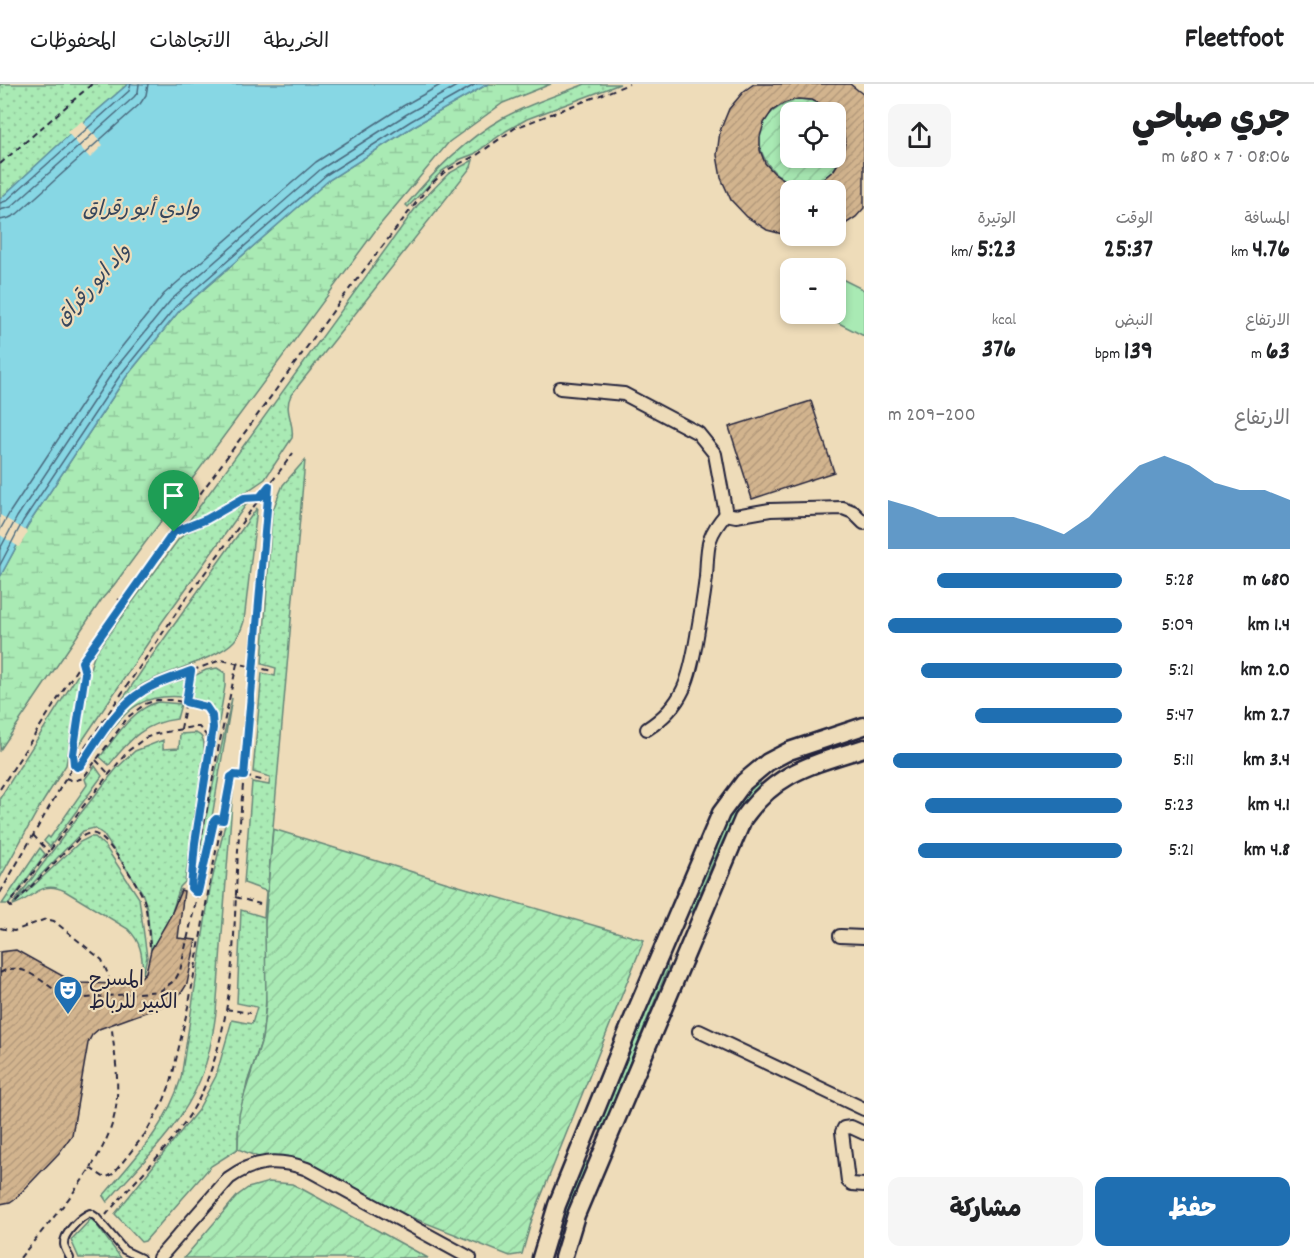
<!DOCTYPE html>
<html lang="ar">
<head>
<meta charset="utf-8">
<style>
  :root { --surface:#fff; --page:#f6f6f6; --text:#202124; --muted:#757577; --line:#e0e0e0; --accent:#1f6fb2 }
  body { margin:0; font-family:Dekko,"Playpen Sans Arabic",sans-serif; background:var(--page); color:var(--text); direction:rtl; height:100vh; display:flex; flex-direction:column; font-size:22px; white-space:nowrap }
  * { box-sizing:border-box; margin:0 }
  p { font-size:20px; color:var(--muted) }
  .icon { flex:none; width:33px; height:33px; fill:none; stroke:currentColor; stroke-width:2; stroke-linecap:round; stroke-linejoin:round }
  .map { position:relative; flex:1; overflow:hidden; direction:ltr }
  .details { display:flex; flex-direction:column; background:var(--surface); width:450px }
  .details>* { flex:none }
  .tools { position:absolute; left:780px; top:18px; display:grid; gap:12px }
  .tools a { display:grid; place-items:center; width:66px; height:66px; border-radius:12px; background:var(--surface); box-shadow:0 3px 9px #0003; font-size:30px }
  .pin { position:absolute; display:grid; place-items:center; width:51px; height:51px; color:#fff; margin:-62px -26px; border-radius:50% 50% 50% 0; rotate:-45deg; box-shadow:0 0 6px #0007 }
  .pin .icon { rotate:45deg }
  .round { display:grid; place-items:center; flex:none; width:63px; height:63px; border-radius:12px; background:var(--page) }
  .head { display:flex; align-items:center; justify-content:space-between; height:102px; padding:0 24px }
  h1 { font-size:33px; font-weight:800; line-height:45px }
  .stats { display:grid; grid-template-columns:repeat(3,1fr); gap:9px; height:102px; padding:6px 24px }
  .stats div { display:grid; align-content:center }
  .stats b { font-size:26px; font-weight:800 }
  .stats small { font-size:16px; font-weight:400 }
  .stats p { font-size:16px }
  .chart { height:168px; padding:12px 24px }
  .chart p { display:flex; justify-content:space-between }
  .chart svg { width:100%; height:108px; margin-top:6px; fill:var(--accent); opacity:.7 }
  .primary-button { display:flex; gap:12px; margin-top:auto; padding:12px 24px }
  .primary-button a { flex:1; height:69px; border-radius:12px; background:var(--accent); color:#fff; font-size:24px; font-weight:800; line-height:69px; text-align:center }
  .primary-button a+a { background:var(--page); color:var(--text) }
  ul { padding:0 24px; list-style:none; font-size:20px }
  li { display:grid; grid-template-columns:96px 72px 1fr; align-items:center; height:45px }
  li i { height:15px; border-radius:8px; background:var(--accent) }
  header { display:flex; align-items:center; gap:36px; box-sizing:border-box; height:84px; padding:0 30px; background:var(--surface); border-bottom:2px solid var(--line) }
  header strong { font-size:28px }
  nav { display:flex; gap:33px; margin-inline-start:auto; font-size:21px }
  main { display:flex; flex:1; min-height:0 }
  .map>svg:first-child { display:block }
  .grass { fill:url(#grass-dots); stroke:#668678; stroke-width:1.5 }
  .wetland { fill:url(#wetland-marsh); stroke:#668678; stroke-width:1.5 }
  .garden { fill:url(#garden-furrows); stroke:#668678; stroke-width:1.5 }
  .pitch { fill:#a9eab4; stroke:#668678; stroke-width:1.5 }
  .water { fill:#87d7e4; stroke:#5f8fa0; stroke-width:1.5 }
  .pier { fill:#eedcb9 }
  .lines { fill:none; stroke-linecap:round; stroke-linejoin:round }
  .shore { stroke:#4a6a7f; stroke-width:1.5 }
  .building { fill:url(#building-hatch); stroke:#22223b; stroke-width:1.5; fill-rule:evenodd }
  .lane-casing { stroke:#22223b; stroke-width:10 }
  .street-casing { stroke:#22223b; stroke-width:16 }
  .secondary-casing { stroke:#22223b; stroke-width:21 }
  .path { stroke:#22223b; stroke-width:2; stroke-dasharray:6 4.5; stroke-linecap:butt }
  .lane { stroke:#eedcb9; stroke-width:6 }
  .street { stroke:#eedcb9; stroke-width:12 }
  .secondary { stroke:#eedcb9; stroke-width:16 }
  .route-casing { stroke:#fff; stroke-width:12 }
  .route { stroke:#1f6fb2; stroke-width:8 }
  .labels { text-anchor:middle; stroke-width:4.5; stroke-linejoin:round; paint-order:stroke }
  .poi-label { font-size:20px; fill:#22223b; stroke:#eedcb9; text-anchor:start }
  .water-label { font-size:21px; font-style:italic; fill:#36465d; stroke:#eedcb9 }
</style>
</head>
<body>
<header>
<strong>Fleetfoot</strong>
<nav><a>الخريطة</a><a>الاتجاهات</a><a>المحفوظات</a></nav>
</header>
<main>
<section class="details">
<div class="head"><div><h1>جري صباحي</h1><p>08:06 · 7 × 680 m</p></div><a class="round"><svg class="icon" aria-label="share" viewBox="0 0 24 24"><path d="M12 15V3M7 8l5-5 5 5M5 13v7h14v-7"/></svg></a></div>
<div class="stats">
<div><p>المسافة</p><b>4.76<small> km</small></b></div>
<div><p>الوقت</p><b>25:37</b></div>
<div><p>الوتيرة</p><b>5:23<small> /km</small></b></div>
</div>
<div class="stats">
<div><p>الارتفاع</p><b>63<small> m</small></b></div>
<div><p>النبض</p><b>139<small> bpm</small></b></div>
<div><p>kcal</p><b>376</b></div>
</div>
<div class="chart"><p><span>الارتفاع</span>200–209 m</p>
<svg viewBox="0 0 160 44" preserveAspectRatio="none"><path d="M0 44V24L10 27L20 31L30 31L40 31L50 31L60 34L70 38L80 31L90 20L100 10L110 6L120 10L130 17L140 20L150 20L160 24V44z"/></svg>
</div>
<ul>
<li><b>680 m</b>5:28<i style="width:79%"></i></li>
<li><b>1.4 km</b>5:09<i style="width:100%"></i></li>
<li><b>2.0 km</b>5:21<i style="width:86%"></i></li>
<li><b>2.7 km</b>5:47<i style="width:63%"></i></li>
<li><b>3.4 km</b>5:11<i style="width:98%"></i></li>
<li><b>4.1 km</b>5:23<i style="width:84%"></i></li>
<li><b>4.8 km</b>5:21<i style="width:87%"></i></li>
</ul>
<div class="primary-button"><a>حفظ</a><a>مشاركة</a></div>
</section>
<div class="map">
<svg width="864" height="1174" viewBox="0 0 864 1174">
  <defs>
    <pattern id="grass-dots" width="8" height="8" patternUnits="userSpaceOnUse" patternTransform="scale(1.5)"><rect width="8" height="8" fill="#a9eab4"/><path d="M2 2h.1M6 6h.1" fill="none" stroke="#91c89c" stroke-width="1.8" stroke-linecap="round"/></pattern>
    <pattern id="wetland-marsh" width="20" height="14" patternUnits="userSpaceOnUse" patternTransform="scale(1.5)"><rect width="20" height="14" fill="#a9eab4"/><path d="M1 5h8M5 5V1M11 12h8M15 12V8" fill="none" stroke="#91c89c"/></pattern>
    <pattern id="garden-furrows" width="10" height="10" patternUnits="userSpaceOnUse" patternTransform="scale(1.5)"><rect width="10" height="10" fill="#a9eab4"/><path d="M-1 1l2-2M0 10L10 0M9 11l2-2" fill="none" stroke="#91c89c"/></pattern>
    <pattern id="building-hatch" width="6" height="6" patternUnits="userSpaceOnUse" patternTransform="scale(1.5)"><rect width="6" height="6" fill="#d2b48e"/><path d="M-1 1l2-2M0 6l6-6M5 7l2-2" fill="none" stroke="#b49a7b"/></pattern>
  </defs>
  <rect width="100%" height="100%" fill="#eedcb9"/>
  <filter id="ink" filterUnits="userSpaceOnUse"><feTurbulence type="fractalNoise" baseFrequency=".0167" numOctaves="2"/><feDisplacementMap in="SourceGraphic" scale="12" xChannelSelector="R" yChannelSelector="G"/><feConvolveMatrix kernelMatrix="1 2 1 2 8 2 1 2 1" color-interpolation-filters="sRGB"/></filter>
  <g filter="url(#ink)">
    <!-- grass -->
    <g class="grass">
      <path d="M0 0H128L69 51 0 115Z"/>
      <path d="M585 0H620L527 35 506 47 474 70 461 75 442 87 408 123 406 121C434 88 464 56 503 34 528 20 558 11 585 0Z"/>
      <path d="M473 76 471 83 291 311C283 327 295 339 292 354L265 395 227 421 186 441 417 122 448 90Z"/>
      <path d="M305 376 265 835 267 904 264 938 262 955 247 999 238 1048V1065L211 1082 145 1157 141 1158 115 1130 198 1026 216 992 232 936 252 940 257 923 237 919 241 826 264 833 266 807 244 799 252 698 269 701 270 693 253 688 262 589 275 592 276 584 262 580 272 428 283 401Z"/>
      <path d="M248 418 162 538 78 663 87 594 95 569 178 456 186 449Z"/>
      <path d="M257 424 244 537C242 544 240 551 234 557 218 575 166 587 142 601 121 614 108 638 94 658L147 579Z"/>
      <path d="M217 584 225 589V602L199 756 198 752 214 653V638L208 622 191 615 194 592 206 586Z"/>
      <path d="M79 591 81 595 66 681 39 724 0 794V714L77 592Z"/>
      <path d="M185 595 183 613C143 610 128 623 105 654 100 661 94 671 88 675 117 631 131 608 185 595Z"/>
      <path d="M232 614 210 745 204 762 197 803 202 751Z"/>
      <path d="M158 618 181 620 177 635C143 639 130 656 109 681L100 673C116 653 132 625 158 618Z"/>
      <path d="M195 649C206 652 204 662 204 671L185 798 180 803 171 831 151 866 147 824 142 808 103 750 94 744 83 747 13 820 80 730 117 684 135 667 163 656V665L179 664 180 650Z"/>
      <path d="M95 682 102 692 50 763 44 757 48 752 50 754 87 701 85 695Z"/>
      <path d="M757 697H760V700C727 735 712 783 693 827L689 828 688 825 729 734Z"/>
      <path d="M233 706 216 928C213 951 209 975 200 996 181 1043 140 1080 107 1118L103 1112C135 1074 166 1044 181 994L210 805Z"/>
      <path d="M90 753H95L105 762 139 814 147 873 143 890C142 871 142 859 128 845L65 807C40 795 34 815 13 821L80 758Z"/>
      <path d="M40 764 45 770 9 820H2Z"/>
      <path d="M667 881 668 884 603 1045 599 1046 597 1045 664 882Z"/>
      <path d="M584 1077 587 1078 588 1082 562 1141 556 1165 552 1167 551 1166 552 1154Z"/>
      <path d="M91 1135 93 1136 121 1174H79L71 1156Z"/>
    </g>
    <!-- wetland -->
    <path class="wetland" d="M488 0H551L503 19 449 58 378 143 114 501 102 515 0 666V493L28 441 126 293 180 226 329 96 414 42Z"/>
    <!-- garden -->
    <g class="garden">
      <path d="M798 15C812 16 822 18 833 28H790V74H836V31C845 46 848 63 838 79 797 146 709 41 798 15Z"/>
      <path d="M273 745 445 798 644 856 532 1135 522 1170 510 1172 238 1065 239 1031 243 1015 262 955 266 921 265 840Z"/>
      <path d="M269 1098 292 1100 302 1105 428 1174H184L238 1111 248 1104Z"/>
    </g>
    <!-- pitch -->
    <path class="pitch" d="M836 192 864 206V252L821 230H836Z"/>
    <!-- water -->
    <path class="water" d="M128 0H488L414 42 329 96 180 226 126 293 28 441 0 493V115L69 51Z"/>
    <!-- pier -->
    <g class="pier">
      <path d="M82 37 103 61 90 74 67 48Z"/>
      <path d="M0 431 28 448 19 463 0 451Z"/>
    </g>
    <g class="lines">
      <!-- shore -->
      <g class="shore">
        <path d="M0 119 6 117 129 7 131 0"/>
        <path d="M0 126 11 123 134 13 138 8 139 0"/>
        <path d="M0 136 9 134 17 130 140 20 146 11 148 0"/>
        <path d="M0 446 10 428 108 280 164 210 316 78 403 22 442 0"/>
        <path d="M0 465 17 433 114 286 171 216 321 85 407 30 460 0"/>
        <path d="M0 481 23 437 121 290 176 222 326 91 411 37 476 0"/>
      </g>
    </g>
    <!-- building -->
    <g class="building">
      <path d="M754 0H850L864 11V124L856 133 836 146V106H790V152L767 146 747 133 731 116 721 94 717 71 720 47 729 25 744 7ZM798 15 812 16 836 28 843 45 845 59 842 73 834 86 823 95 804 102 785 96 774 89 765 79 760 66V53L764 39 772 27 784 19Z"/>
      <path d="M811 317 834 388 752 415 729 343Z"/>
      <path d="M181 806 184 807 178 854 196 856 187 900 182 908 165 921 99 945 92 951 88 959 72 1051 59 1069 16 1114 10 1118 0 1120V868L16 866 75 899 129 900 136 898 146 888 151 866 171 831Z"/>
    </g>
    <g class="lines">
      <!-- lane casing -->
      <g class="lane-casing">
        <path id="lane" d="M70 1174C68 1170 64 1164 64 1160 63 1149 82 1132 90 1129L96 1133 124 1166 141 1174"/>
      </g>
      <!-- street casing -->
      <g class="street-casing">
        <g id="street">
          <path d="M560 304 624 310 698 349 715 370 726 430 736 432 770 426 843 424 853 428 864 439"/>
          <path d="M647 645C684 621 690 594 697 552 700 533 704 513 706 493 708 464 705 454 726 430"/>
          <path d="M840 852 864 853"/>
          <path d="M699 947 864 1025"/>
          <path d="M864 1049 851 1043 844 1044 842 1048 848 1097 852 1100 864 1101"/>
          <path d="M159 1174 229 1094C254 1076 278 1074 307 1085L470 1174"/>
        </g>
      </g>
      <!-- secondary casing -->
      <g class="secondary-casing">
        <g id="secondary">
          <path d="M541 1174 557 1121 634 932 721 729 744 698 768 678 789 667 864 642"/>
          <path d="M563 1174 576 1131 743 735C777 687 811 681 864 664"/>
        </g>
      </g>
      <!-- path -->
      <g class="path">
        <path d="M0 80 92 0"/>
        <path d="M175 448 207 435 244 414 260 413"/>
        <path d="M118 515 123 518"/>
        <path d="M83 579 85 589 73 670 74 680 77 683 80 682 123 622 143 606 155 600 221 576 273 587"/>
        <path d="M181 645 191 587"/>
        <path d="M96 676 109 690"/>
        <path d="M66 694 73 697 83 694 128 633 145 620 157 616H172L206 623 212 632 213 644 195 759 191 804 195 808H198"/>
        <path d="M0 705 82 577 147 483 344 212 429 102 447 86 477 71 515 44 629 0"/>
        <path d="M33 751 49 768"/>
        <path d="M194 768 200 762 219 661 237 580"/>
        <path d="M0 809 74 680 185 516 293 369"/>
        <path d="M235 813 260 820"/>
        <path d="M0 844 14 847 46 835 54 837 102 876 109 893"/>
        <path d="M150 862C148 847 148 831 144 816 140 803 110 758 99 752 92 747 85 750 78 755L11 823 9 821 81 725 128 667 145 654 156 650 192 643H199L206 651 205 680 208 684"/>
        <path d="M0 889C26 872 50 911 75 915L160 907 175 896 180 887 214 737 216 735 223 736"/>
        <path d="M226 925 250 929"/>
        <path d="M90 1084 105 1094 113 1090 145 1050 164 1016 171 998 190 914 209 803 230 696 231 693 238 691 266 697"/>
        <path d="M106 1131C138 1092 183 1052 203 1006 238 927 233 835 239 751 248 634 259 518 269 402"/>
        <path d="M20 1174C51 1135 103 1081 114 1033 121 1005 115 974 112 946"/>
      </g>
      <!-- lane -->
      <use href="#lane" class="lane"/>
      <!-- street -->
      <use href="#street" class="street"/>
      <!-- secondary -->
      <use href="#secondary" class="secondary"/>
    </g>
  </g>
  <g class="lines" filter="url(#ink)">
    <!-- route casing -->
    <g class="route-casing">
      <path id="route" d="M269 402 244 692 234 691 231 693 223 736 216 735 214 737 198 808H195L191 804 195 759 213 644 212 632 206 623 186 618 191 587C175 593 157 598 143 607 115 624 98 656 80 682L77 683 74 680 73 670 85 589 82 578 174 448 207 435 244 414 260 413Z"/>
    </g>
    <!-- route -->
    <use href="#route" class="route"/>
  </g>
  <!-- icons -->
  <defs>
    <g id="theatre-pin" transform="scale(1.5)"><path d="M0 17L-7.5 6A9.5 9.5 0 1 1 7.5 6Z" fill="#1f6fb2" stroke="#eedcb9"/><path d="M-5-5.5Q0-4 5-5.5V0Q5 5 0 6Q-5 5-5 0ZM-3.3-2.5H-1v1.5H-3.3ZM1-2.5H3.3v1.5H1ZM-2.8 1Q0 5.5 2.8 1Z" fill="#fff"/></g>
  </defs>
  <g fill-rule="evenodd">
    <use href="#theatre-pin" x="68" y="906"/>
  </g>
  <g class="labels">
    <!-- poi labels -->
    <g class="poi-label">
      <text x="89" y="901">المسرح<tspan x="89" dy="23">الكبير للرباط</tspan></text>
    </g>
    <!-- water labels -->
    <g class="water-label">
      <text x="141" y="131">وادي أبو رقراق</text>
      <text transform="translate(92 200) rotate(-48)" y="7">واد ابو رقراق</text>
    </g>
  </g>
</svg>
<div class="tools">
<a><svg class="icon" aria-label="locate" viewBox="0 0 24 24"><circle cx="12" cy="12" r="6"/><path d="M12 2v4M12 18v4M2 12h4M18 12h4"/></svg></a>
<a>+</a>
<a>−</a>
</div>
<div class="pin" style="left:174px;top:448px;background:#1e9e55"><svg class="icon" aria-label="arrive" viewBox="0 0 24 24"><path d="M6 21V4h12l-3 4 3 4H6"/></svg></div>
</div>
</main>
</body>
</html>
